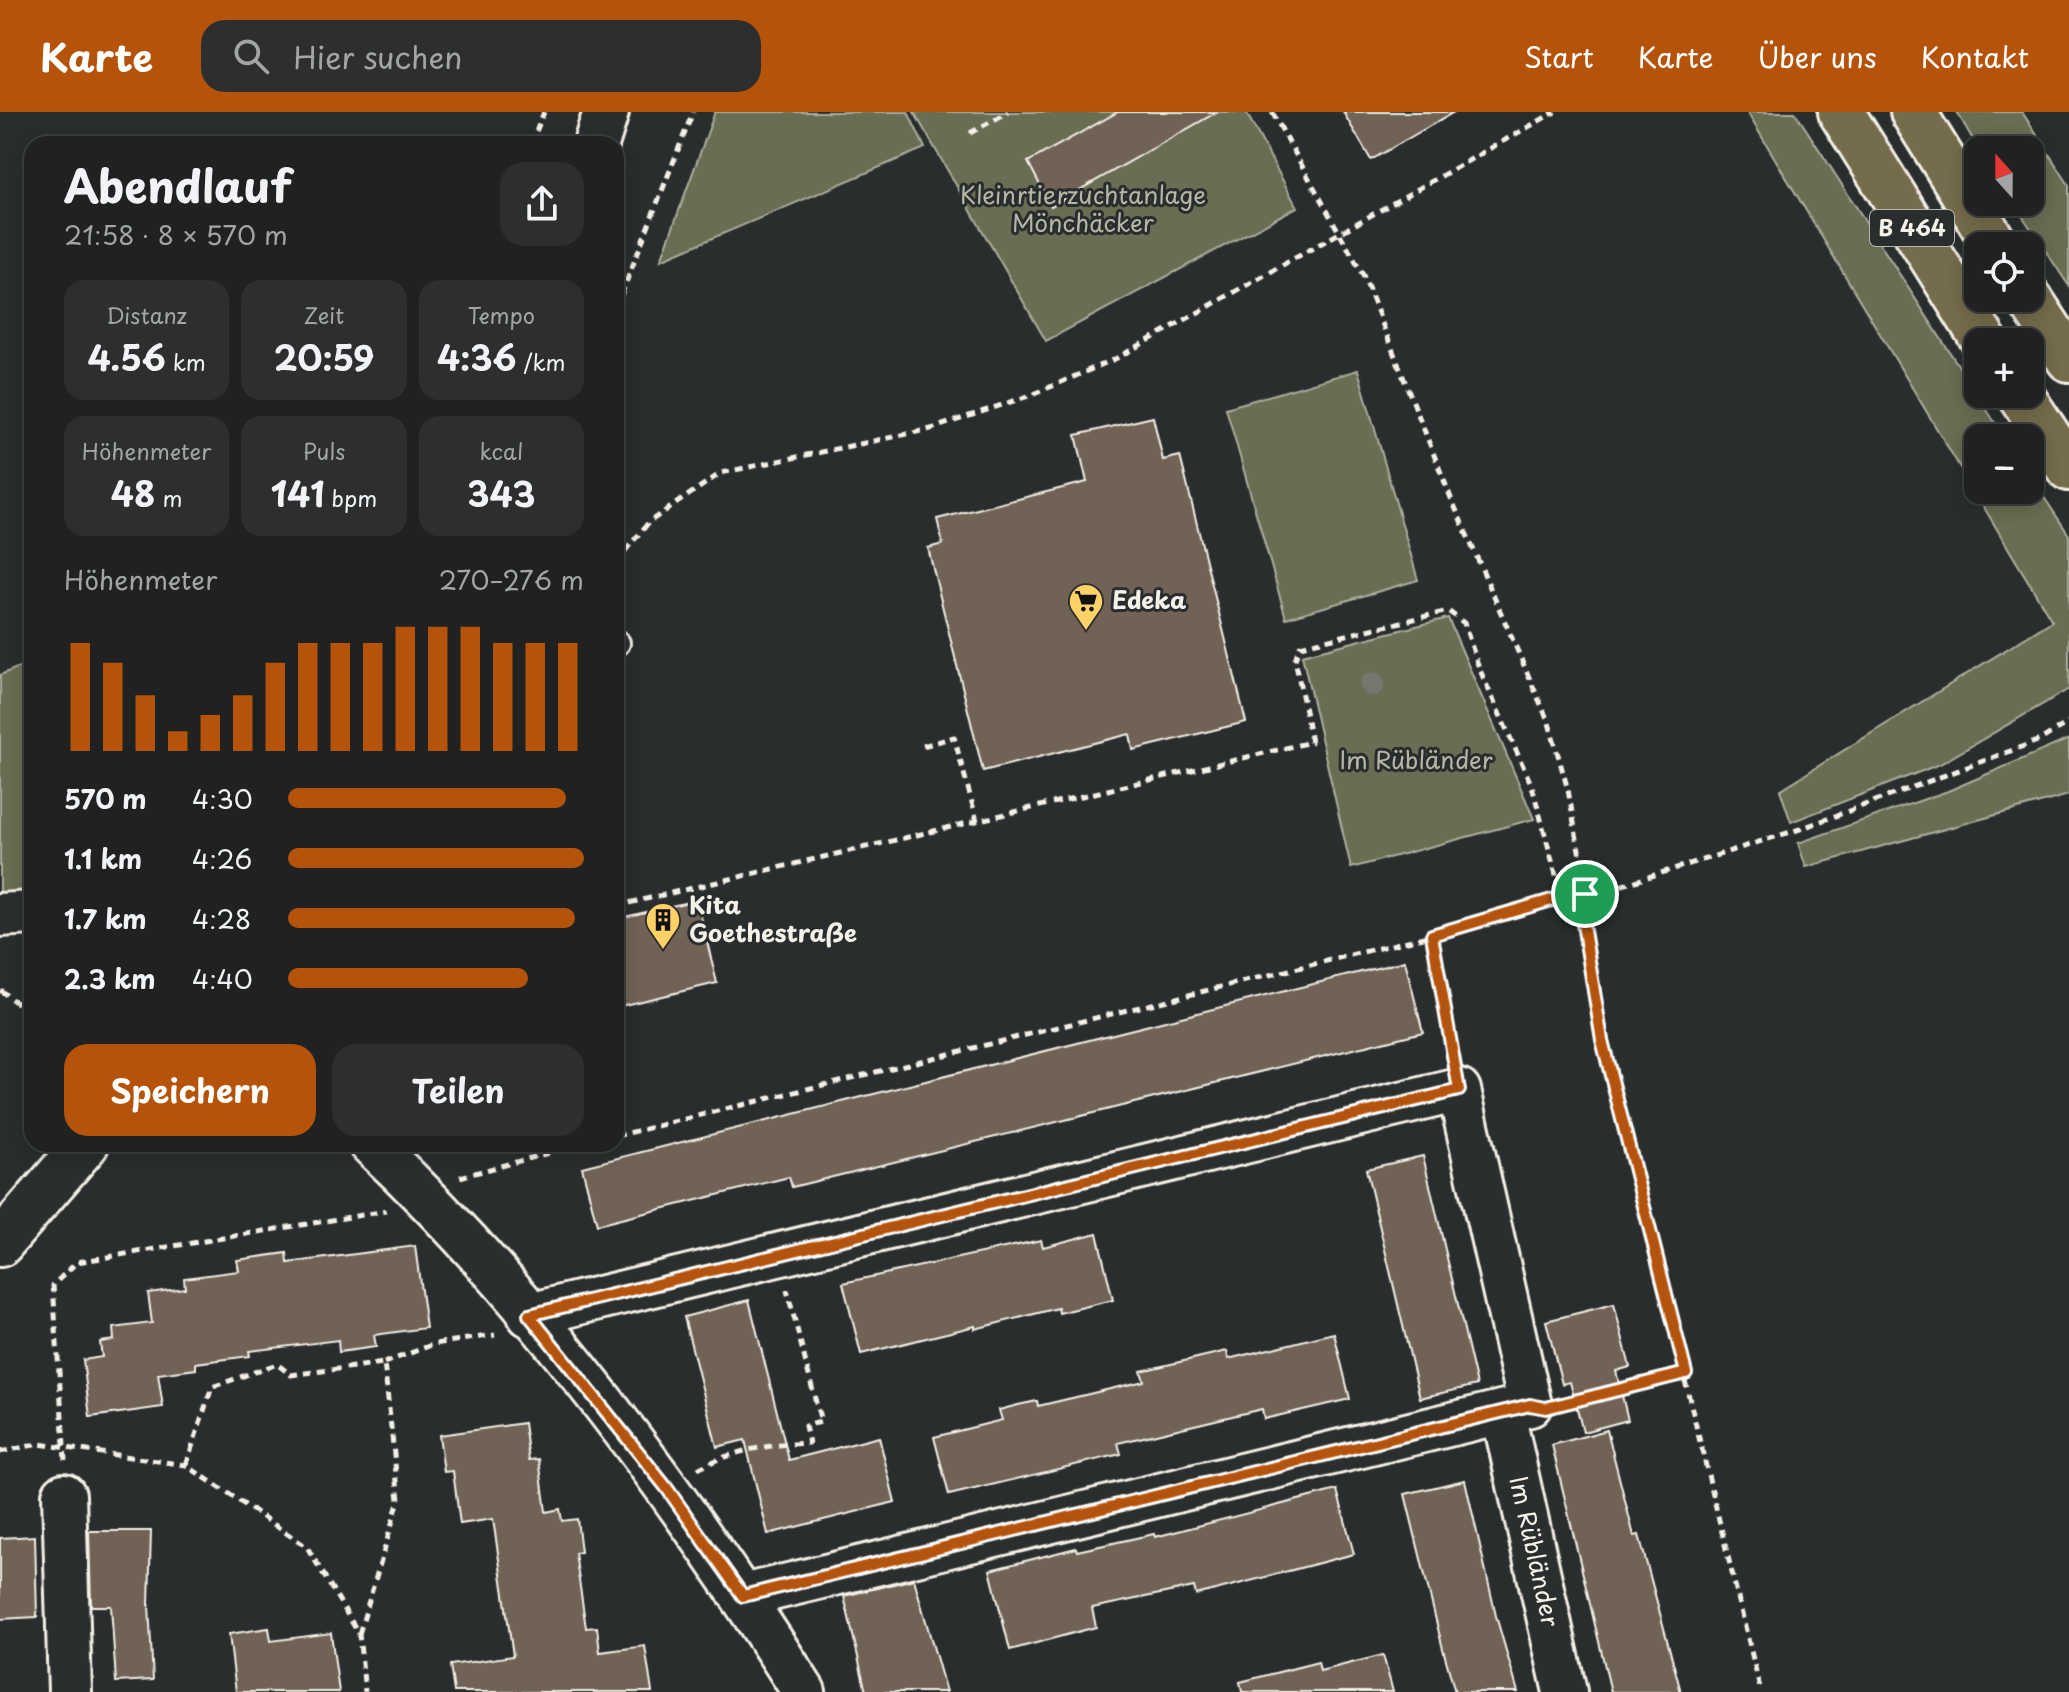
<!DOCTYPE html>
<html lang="de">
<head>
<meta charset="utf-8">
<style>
  :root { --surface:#202222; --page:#2d2f2f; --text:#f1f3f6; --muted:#a2a4a5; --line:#3d3f40; --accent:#b45309 }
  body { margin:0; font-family:"Playpen Sans",sans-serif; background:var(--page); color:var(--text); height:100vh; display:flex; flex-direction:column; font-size:30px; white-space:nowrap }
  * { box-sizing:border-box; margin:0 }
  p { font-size:26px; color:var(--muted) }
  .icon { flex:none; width:44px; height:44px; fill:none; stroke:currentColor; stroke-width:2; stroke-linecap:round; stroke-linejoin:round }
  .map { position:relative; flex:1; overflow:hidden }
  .drawer { position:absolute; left:24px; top:24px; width:600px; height:1016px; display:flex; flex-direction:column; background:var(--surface); border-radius:24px; box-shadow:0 4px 20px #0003,0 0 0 2px var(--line) }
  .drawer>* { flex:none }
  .needle { width:52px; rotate:339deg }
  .fabs { position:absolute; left:1964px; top:24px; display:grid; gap:16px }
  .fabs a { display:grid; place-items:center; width:80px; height:80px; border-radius:16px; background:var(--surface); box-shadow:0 4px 20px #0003,0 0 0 2px var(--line); font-size:40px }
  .pin { position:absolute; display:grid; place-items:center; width:68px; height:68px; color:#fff; margin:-34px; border:4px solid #fff; border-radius:50%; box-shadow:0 2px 8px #0007 }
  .round { display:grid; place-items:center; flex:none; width:84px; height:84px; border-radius:24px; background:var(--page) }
  .summary { display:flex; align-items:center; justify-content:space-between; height:136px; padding:0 40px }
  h1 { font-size:44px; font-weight:700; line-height:60px }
  .stats { display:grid; grid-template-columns:repeat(3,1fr); gap:12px; height:136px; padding:8px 40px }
  .stats div { display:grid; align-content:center; border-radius:20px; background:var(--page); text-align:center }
  .stats b { font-size:34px; font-weight:700 }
  .stats small { font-size:22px; font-weight:400 }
  .stats p { font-size:22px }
  .chart { height:224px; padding:16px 40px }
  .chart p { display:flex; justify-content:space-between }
  .chart svg { width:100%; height:144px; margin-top:8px; stroke:var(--accent); stroke-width:6 }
  .action { display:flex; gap:16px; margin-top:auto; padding:16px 40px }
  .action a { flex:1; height:92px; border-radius:24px; background:var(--accent); color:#fff; font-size:32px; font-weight:700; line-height:92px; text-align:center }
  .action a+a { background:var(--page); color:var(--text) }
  ul { padding:0 40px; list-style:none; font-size:26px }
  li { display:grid; grid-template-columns:128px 96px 1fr; align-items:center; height:60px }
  li i { height:20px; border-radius:10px; background:var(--accent) }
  header { display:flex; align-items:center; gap:48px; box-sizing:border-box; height:112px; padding:0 40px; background:var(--accent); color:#fff }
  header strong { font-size:38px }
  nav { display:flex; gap:44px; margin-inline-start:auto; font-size:28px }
  .search { width:560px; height:72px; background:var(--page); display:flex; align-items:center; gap:20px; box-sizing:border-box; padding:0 28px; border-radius:24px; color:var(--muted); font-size:30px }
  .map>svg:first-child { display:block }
  .green { fill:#676d52; stroke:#aeaf9d; stroke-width:2 }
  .building { fill:#706356; stroke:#f4f1e8; stroke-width:2 }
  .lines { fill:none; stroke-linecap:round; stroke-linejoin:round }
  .service-casing { stroke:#f4f1e8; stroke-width:28 }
  .minor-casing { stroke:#f4f1e8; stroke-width:48 }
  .tertiary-casing { stroke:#f4f1e8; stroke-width:50 }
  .trunk-casing { stroke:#f4f1e8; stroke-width:50 }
  .path { stroke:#f4f1e8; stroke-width:5; stroke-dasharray:8 6; stroke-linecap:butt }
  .service { stroke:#2a2d2e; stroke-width:22 }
  .minor { stroke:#2a2d2e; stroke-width:42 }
  .tertiary { stroke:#2a2d2e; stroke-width:44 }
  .trunk { stroke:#746c4b; stroke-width:44 }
  .tree { fill:#76786f }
  .route-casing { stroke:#fff; stroke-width:16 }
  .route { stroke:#b45309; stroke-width:10 }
  .labels { text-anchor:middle; stroke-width:6; stroke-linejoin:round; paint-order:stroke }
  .shield { fill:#2a2d2e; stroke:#b7b6b0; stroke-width:2 }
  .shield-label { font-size:22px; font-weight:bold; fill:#f4f1e8 }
  .park-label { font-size:24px; fill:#b5b6a4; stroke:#2a2d2e }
  .poi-label { font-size:24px; font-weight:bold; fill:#f4f1e8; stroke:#2a2d2e; text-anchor:start }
  .street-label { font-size:24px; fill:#f4f1e8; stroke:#2a2d2e }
</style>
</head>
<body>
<header>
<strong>Karte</strong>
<div class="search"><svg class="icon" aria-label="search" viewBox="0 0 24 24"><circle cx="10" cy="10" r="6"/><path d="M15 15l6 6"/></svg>Hier suchen</div>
<nav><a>Start</a><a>Karte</a><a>Über uns</a><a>Kontakt</a></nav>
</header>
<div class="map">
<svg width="2069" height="1580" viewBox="0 0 2069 1580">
  <rect width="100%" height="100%" fill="#2a2d2e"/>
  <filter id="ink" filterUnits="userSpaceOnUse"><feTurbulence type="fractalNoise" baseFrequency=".0125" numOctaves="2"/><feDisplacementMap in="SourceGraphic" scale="16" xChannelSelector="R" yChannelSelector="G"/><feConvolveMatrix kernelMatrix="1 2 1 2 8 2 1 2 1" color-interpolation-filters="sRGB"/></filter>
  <g filter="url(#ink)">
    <!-- green -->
    <g class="green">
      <path d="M715 0H908L925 36 661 148Z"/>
      <path d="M914 0H1246L1297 95 1046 229Z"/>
      <path d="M1747 0H1795L2005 326H1978V378H2030V364L2069 423V577L1940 652 1791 710 1780 678 2052 509Z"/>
      <path d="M1957 0H2022L2069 73V174L2013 90H2030V38H1979Z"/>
      <path d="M1358 258 1418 468 1286 506 1226 296Z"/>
      <path d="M1448 506 1534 707 1351 756 1302 543Z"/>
      <path d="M32 550V795L0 796V563Z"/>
      <path d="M2069 627V683L1806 755 1798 731 1948 679Z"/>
    </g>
    <!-- building -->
    <g class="building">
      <path d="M1118 0H1217L1051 94 1028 50Z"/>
      <path d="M1343 0H1454L1371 48Z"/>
      <path d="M1153 305 1163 348 1180 344 1246 610 1133 638 1130 622 983 659 928 436 943 432 937 407 1087 370 1076 323Z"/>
      <path d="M697 788 717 871 616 895V807Z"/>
      <path d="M1405 849 1423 920 792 1075 789 1065 597 1113 582 1055Z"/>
      <path d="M1423 1044 1477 1273 1420 1286 1366 1057Z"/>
      <path d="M1097 1121 1113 1188 1059 1201 1058 1196 975 1217V1214L861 1242 843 1171 1041 1128 1043 1135Z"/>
      <path d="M415 1134 426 1216 374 1223 376 1235 339 1240 338 1228 249 1239 250 1244 196 1251V1257L158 1262 163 1295 90 1305 83 1248 102 1245 100 1230 114 1228 113 1216 152 1211 148 1181 185 1176 184 1166 239 1159 237 1148 287 1141 288 1151Z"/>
      <path d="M749 1188 789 1348 879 1325 895 1390 768 1422 745 1328 717 1335 684 1205Z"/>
      <path d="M1614 1192 1630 1255 1616 1259 1628 1308 1583 1320 1570 1270 1562 1272 1546 1209Z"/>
      <path d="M1334 1221 1350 1287 1264 1307 1262 1297 1118 1331 1121 1342 949 1383 934 1325 1002 1308 999 1298 1018 1293 1037 1289 1038 1294 1144 1269 1141 1259 1227 1239 1228 1247Z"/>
      <path d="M524 1311 529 1348 539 1347 546 1400 560 1397 562 1409 577 1407 581 1440 575 1441 586 1516 597 1515 600 1540 645 1534 652 1580H454L450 1553 513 1544 493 1407 460 1412 453 1359 444 1360 439 1323Z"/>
      <path d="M1607 1318 1634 1424 1639 1423 1681 1580H1611L1552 1333Z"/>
      <path d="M1465 1368 1496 1504 1518 1580H1455L1443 1537 1405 1382Z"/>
      <path d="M1337 1378 1354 1442 1196 1483 1194 1475 1092 1496 1096 1515 1010 1538 990 1458 1076 1436 1077 1439 1154 1422 1155 1425Z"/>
      <path d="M89 1419H151L149 1493 153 1568 116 1570 111 1494H91Z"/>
      <path d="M35 1424 37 1505 0 1507V1426Z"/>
      <path d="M914 1467 946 1580H866L844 1484Z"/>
      <path d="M269 1516 271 1529 331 1521 339 1580H236L229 1522Z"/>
      <path d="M1383 1543 1393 1580H1242L1240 1570 1318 1550 1320 1559Z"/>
    </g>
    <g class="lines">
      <!-- service casing -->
      <g class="service-casing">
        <path id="service" d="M616 529 618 531"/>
      </g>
      <!-- minor casing -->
      <g class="minor-casing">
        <g id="minor">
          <path d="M0 803 32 801"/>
          <path d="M371 1032C537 1188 683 1388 804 1580"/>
          <path d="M529 1203 1459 978 1530 1293 743 1484"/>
          <path id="s1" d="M1503 1301 1565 1580"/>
          <path d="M64 1383 70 1580"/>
        </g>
      </g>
      <!-- tertiary casing -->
      <g class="tertiary-casing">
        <g id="tertiary">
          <path d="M596 32 606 0"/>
          <path d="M0 1132 86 1032"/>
        </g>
      </g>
      <!-- trunk casing -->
      <g class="trunk-casing">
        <g id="trunk">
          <path d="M1841 0 1985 230"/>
          <path d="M1913 0 1996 134"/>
          <path d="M2029 186 2069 247"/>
          <path d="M2020 282 2069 356"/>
        </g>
      </g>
      <!-- path -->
      <g class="path">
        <path d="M1272 0 1363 163 1451 386 1549 611 1568 678 1583 760 1582 806 1602 928 1761 1580"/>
        <path d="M970 21 1008 0"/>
        <path d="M531 32 544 0"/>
        <path d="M616 196 693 0"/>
        <path d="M616 450 649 410 721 361 931 317 1034 282 1117 246 1555 0"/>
        <path d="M923 634 954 625 977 709"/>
        <path d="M616 794 1311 630 1295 547 1300 534 1448 499 1464 511 1479 556 1532 674 1562 785"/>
        <path d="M1432 823 1453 942"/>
        <path d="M0 878 32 903"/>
        <path d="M616 1024 1432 823 1562 785 1607 778 1800 717 2040 628 2069 610"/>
        <path d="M460 1065 582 1032"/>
        <path d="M384 1251 434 1232 495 1223"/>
        <path d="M1566 1291 1686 1261"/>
        <path d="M0 1340 39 1332 186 1353 307 1435 359 1522 365 1580"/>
        <path d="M65 1348 53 1173 77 1150 386 1099"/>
        <path d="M186 1353 212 1275 277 1252 291 1263 384 1251 399 1388 359 1522"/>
        <path d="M698 1357C734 1337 770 1333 809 1331L805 1314 821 1310 787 1178"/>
      </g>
      <!-- service -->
      <use href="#service" class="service"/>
      <!-- minor -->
      <use href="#minor" class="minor"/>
      <!-- tertiary -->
      <use href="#tertiary" class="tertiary"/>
      <!-- trunk -->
      <use href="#trunk" class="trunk"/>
    </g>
    <!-- trees -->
    <circle class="tree" cx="1372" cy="572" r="12"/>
  </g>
  <g class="lines" filter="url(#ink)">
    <!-- route casing -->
    <g class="route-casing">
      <path id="route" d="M1585 782 1582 806 1602 928 1686 1261 1546 1296 1530 1293 743 1484 666 1375 529 1203 1459 978 1432 823 1562 785Z"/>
    </g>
    <!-- route -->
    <use href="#route" class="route"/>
  </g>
  <!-- icons -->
  <defs>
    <g id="supermarket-pin" transform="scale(1.8)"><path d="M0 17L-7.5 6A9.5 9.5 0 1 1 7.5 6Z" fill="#ffd166" stroke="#2a2d2e"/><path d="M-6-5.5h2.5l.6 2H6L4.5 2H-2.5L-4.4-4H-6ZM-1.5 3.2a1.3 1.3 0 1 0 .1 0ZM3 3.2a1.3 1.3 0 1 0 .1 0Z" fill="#111"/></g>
    <g id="building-pin" transform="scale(1.8)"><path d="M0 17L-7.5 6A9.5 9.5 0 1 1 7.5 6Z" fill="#ffd166" stroke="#2a2d2e"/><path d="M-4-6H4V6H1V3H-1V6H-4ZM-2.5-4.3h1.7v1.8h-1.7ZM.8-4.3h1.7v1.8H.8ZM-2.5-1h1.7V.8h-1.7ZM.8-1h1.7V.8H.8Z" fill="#111"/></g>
  </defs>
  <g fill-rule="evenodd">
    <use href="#supermarket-pin" x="1086" y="489"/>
    <use href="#building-pin" x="663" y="808"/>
  </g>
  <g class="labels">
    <!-- shield labels -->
    <rect class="shield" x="1870" y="98" width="84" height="36" rx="6"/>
    <g class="shield-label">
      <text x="1912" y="124">B 464</text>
    </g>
    <!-- park labels -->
    <g class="park-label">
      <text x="1083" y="92">Kleinrtierzuchtanlage<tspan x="1083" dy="28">Mönchäcker</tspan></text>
      <text x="1416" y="657">Im Rübländer</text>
    </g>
    <!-- poi labels -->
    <g class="poi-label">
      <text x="1112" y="497">Edeka</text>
      <text x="689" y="802">Kita<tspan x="689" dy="28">Goethestraße</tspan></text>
    </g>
    <!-- street labels -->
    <g class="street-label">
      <text dy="8" stroke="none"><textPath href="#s1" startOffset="142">Im Rübländer</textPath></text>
    </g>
  </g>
</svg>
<div class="fabs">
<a><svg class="needle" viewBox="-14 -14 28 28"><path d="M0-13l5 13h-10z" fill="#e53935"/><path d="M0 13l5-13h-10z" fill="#a2a4a5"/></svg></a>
<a><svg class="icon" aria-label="locate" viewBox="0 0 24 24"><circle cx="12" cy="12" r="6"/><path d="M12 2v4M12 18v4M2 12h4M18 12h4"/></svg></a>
<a>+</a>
<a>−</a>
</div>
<div class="pin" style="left:1585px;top:782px;background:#1e9e55"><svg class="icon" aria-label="arrive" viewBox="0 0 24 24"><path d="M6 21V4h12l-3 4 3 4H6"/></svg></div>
<section class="drawer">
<div class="summary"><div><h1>Abendlauf</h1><p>21:58 · 8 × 570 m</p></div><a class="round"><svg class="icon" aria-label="share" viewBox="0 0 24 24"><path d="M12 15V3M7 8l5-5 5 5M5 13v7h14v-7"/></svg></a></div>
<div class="stats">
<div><p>Distanz</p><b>4.56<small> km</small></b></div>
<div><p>Zeit</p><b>20:59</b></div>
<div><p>Tempo</p><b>4:36<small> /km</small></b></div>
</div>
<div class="stats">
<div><p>Höhenmeter</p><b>48<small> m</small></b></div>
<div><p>Puls</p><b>141<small> bpm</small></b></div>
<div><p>kcal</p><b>343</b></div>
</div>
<div class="chart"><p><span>Höhenmeter</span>270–276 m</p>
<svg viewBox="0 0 160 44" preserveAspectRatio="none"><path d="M5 44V11M15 44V17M25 44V27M35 44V38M45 44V33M55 44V27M65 44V17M75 44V11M85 44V11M95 44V11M105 44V6M115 44V6M125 44V6M135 44V11M145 44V11M155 44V11"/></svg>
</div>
<ul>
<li><b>570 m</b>4:30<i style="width:94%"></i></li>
<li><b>1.1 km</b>4:26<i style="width:100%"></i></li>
<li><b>1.7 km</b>4:28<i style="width:97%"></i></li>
<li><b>2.3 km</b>4:40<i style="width:81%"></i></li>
</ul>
<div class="action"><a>Speichern</a><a>Teilen</a></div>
</section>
</div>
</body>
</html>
